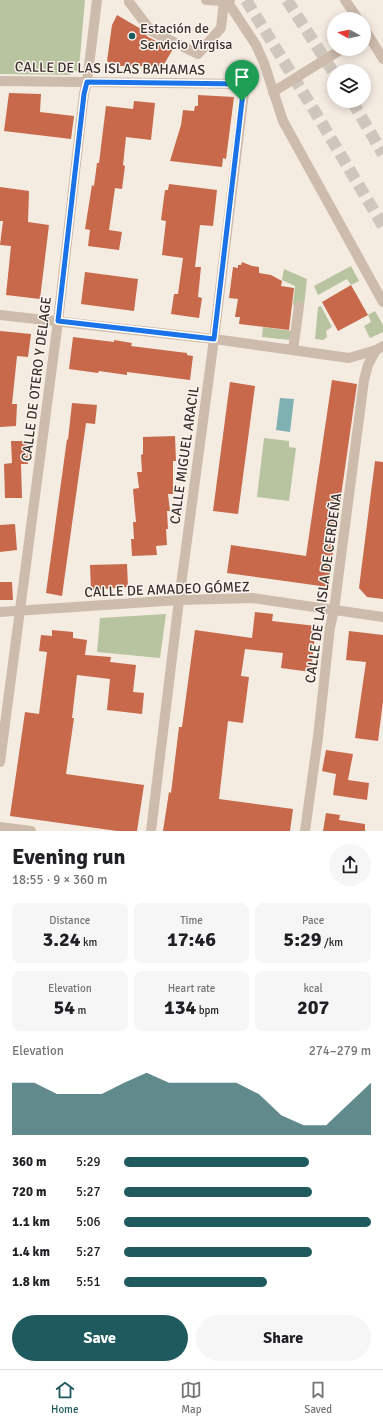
<!DOCTYPE html>
<html lang="en">
<head>
<meta charset="utf-8">
<style>
  :root { --surface:#fff; --page:#f6f6f6; --text:#202124; --muted:#757577; --line:#e0e0e0; --accent:#1f5a5e }
  body { margin:0; font-family:Signika,sans-serif; background:var(--page); color:var(--text); height:100vh; display:flex; flex-direction:column; font-size:15px; white-space:nowrap }
  * { box-sizing:border-box; margin:0 }
  p { font-size:13px; color:var(--muted) }
  .icon { flex:none; width:22px; height:22px; fill:none; stroke:currentColor; stroke-width:2; stroke-linecap:round; stroke-linejoin:round }
  .map { position:relative; height:831px; overflow:hidden }
  .side { display:flex; flex-direction:column; background:var(--surface); flex:1 }
  .side>* { flex:none }
  .needle { width:26px; rotate:278deg }
  .controls { position:absolute; left:327px; top:12px; display:grid; gap:8px }
  .controls a { display:grid; place-items:center; width:44px; height:44px; border-radius:50%; background:var(--surface); box-shadow:0 2px 10px #0003; font-size:20px }
  .pin { position:absolute; display:grid; place-items:center; width:34px; height:34px; color:#fff; margin:-41px -17px; border-radius:50% 50% 50% 0; rotate:-45deg; box-shadow:0 0 4px #0007 }
  .pin .icon { rotate:45deg }
  .round { display:grid; place-items:center; flex:none; width:42px; height:42px; border-radius:21px; background:var(--page) }
  .summary { display:flex; align-items:center; justify-content:space-between; height:68px; padding:0 12px }
  h1 { font-size:22px; font-weight:700; line-height:30px }
  .figures { display:grid; grid-template-columns:repeat(3,1fr); gap:6px; height:68px; padding:4px 12px }
  .figures div { display:grid; align-content:center; border-radius:8px; background:var(--page); text-align:center }
  .figures b { font-size:20px; font-weight:700 }
  .figures small { font-size:11px; font-weight:400 }
  .figures p { font-size:11px }
  .chart { height:112px; padding:8px 12px }
  .chart p { display:flex; justify-content:space-between }
  .chart svg { width:100%; height:72px; margin-top:4px; fill:var(--accent); opacity:.7 }
  .button { display:flex; gap:8px; margin-top:auto; padding:8px 12px }
  .button a { flex:1; height:46px; border-radius:24px; background:var(--accent); color:#fff; font-size:16px; font-weight:700; line-height:46px; text-align:center }
  .button a+a { background:var(--page); color:var(--text) }
  ul { padding:0 12px; list-style:none; font-size:13px }
  li { display:grid; grid-template-columns:64px 48px 1fr; align-items:center; height:30px }
  li i { height:10px; border-radius:5px; background:var(--accent) }
  .menu { display:flex; justify-content:space-around; align-items:center; height:56px; border-top:1px solid var(--line); background:var(--surface); font-size:11px; color:var(--muted) }
  .menu a { display:grid; justify-items:center; gap:2px }
  .menu .on { color:var(--accent) }
  .map>svg:first-child { display:block }
  .green { fill:#b8c4a0 }
  .water { fill:#7fb0b2 }
  .building { fill:#c8694b }
  .lines { fill:none; stroke-linecap:round; stroke-linejoin:round }
  .highway-tunnel { stroke:#cfc6bd; stroke-width:12; stroke-dasharray:12 6; stroke-linecap:butt }
  .minor { stroke:#cdbbac; stroke-width:10 }
  .route-casing { stroke:#fff; stroke-width:8 }
  .route { stroke:#1a73e8; stroke-width:5 }
  .poi-dot { fill:#1f5a5e; stroke:#fbf5ee; stroke-width:1.5 }
  .labels { text-anchor:middle; stroke-width:3; stroke-linejoin:round; paint-order:stroke }
  .poi-label { font-size:14px; fill:#3b302b; stroke:#fbf5ee; text-anchor:start }
  .street-label { font-size:14px; fill:#3b302b; stroke:#fbf5ee }
</style>
</head>
<body>
<div class="map">
<svg width="383" height="831" viewBox="0 0 383 831">
  <rect width="100%" height="100%" fill="#f4ebe1"/>
  <!-- green -->
  <g class="green">
    <path d="M0 0H85L79 68 77 71H70V75L0 74Z"/>
    <path d="M351 266 359 281 351 285 347 279 318 295 314 286Z"/>
    <path d="M284 269 307 279 304 306 293 305 295 286 282 280Z"/>
    <path d="M321 306 332 327 326 331 327 337 323 340 315 339 318 307Z"/>
    <path d="M375 311 383 325V332L370 338 364 326 371 322 368 315Z"/>
    <path d="M263 327 292 331 290 340 262 337Z"/>
    <path d="M264 438 289 441V447L296 448 289 501 257 497Z"/>
    <path d="M166 614 160 658 97 652 100 618Z"/>
  </g>
  <!-- water -->
  <path class="water" d="M280 398 294 399 290 432 276 430Z"/>
  <!-- building -->
  <g class="building">
    <path d="M117 15 141 29 148 37 173 49 163 66H114L107 61 112 25Z"/>
    <path d="M9 93 41 94 40 112 74 116 71 139 4 131Z"/>
    <path d="M198 95 234 97 226 159 223 158 222 167 170 161 181 125 183 110 194 111 195 106H198Z"/>
    <path d="M134 101 155 103 151 140 126 137 123 165 125 166 122 189 115 188 109 230 122 232 119 250 88 246 90 230 85 229 92 185 94 186 97 163H99L106 106 133 109Z"/>
    <path d="M169 184 217 190 213 226 200 225 195 267H201L198 297 202 298 199 318 171 314 174 294H178L183 258 162 255 166 221 161 220 165 190H168Z"/>
    <path d="M0 187 29 191 28 222 49 225 40 299 6 295 11 246 0 245 3 221H0Z"/>
    <path d="M242 262 252 266 259 267V273L271 275 282 281 281 286 294 288 289 330 239 324 240 317H235L238 299 229 298 233 267 238 268V265H241Z"/>
    <path d="M85 272 138 279 134 311 81 304Z"/>
    <path d="M351 285 368 315 338 331 322 302Z"/>
    <path d="M0 331 31 334 28 357 17 356 12 404H17L16 426 0 427Z"/>
    <path d="M73 337 114 342V340L132 343 131 346 187 353V355L193 356 190 380 127 372V375L99 371 98 373 69 369Z"/>
    <path d="M332 380 357 384 328 587 227 573 231 545 306 556Z"/>
    <path d="M230 382 255 386 238 514 213 511Z"/>
    <path d="M72 403 97 405 95 424 86 423 62 596 46 593 67 439 68 440Z"/>
    <path d="M175 436 176 461H173V494H168L170 511H167L168 529H166L167 545 156 546 157 555 132 556 131 539H134L133 522H136L133 489 139 488 137 472H142L141 455 143 454V437Z"/>
    <path d="M11 441H27L28 464H21L22 498H5L4 464 12 463Z"/>
    <path d="M375 461 383 462V599L367 597 359 588Z"/>
    <path d="M15 524 17 550 0 552V525Z"/>
    <path d="M127 564 128 587 91 590 90 565Z"/>
    <path d="M0 582H12L13 600H0Z"/>
    <path d="M255 612 273 614 272 621 316 626 311 672 281 668 283 653 245 649 241 676 249 677 243 723 228 721 219 799 293 809 290 831H163L169 792 171 793 179 727H182L195 630 252 638Z"/>
    <path d="M52 630 73 632V638L87 640 85 655 111 657 110 662 136 665 133 692 144 693 142 714 107 710 110 679 77 675 72 718H74L66 774 144 785 137 831H117L10 816 25 712 39 714 47 652 39 651 41 635 52 636Z"/>
    <path d="M349 631 383 635V701L378 741 355 738 366 662 346 660Z"/>
    <path d="M326 750 353 754 348 780 369 783 367 800 333 795 336 774 322 771Z"/>
    <path d="M326 813 340 815 339 820 365 824V831H323Z"/>
  </g>
  <g class="lines">
    <!-- highway-tunnel -->
    <g class="highway-tunnel">
      <path d="M246 0 317 115 383 226"/>
      <path d="M287 0 334 73"/>
      <path d="M352 101 383 154"/>
    </g>
    <!-- minor -->
    <g class="minor">
      <path d="M129 0V2L151 31 198 54 221 28 224 1"/>
      <path d="M206 0 224 1 230 0"/>
      <path d="M345 0 358 19"/>
      <path d="M227 1 256 45 264 63 283 121 383 302"/>
      <path d="M364 28 383 59"/>
      <path d="M0 81 245 84 214 339 179 600 151 831"/>
      <path d="M273 92 342 49"/>
      <path d="M0 315 214 339 349 358 376 350 383 346"/>
      <path d="M293 350 299 306"/>
      <path d="M0 612 179 600 252 598 383 617"/>
      <path d="M0 762 58 321 84 94 87 82 97 0"/>
      <path d="M0 827 31 831"/>
      <path d="M305 831 318 737 330 627 334 610 364 380 368 365 376 350"/>
    </g>
  </g>
  <g class="lines">
    <!-- route casing -->
    <g class="route-casing">
      <path id="route" d="M87 82 244 84 214 339 58 321 84 94Z"/>
    </g>
    <!-- route -->
    <use href="#route" class="route"/>
  </g>
  <!-- markers -->
  <circle class="poi-dot" cx="132" cy="36" r="4"/>
  <g class="labels">
    <!-- poi labels -->
    <g class="poi-label">
      <text x="140" y="33">Estación de<tspan x="140" dy="16">Servicio Virgisa</tspan></text>
    </g>
    <!-- street labels -->
    <g class="street-label">
      <text transform="translate(110 68) rotate(1)" y="5">CALLE DE LAS ISLAS BAHAMAS</text>
      <text transform="translate(36 379) rotate(-83)" y="5">CALLE DE OTERO Y DELAGE</text>
      <text transform="translate(184 455) rotate(-82)" y="5">CALLE MIGUEL ARACIL</text>
      <text transform="translate(323 588) rotate(-82)" y="5">CALLE DE LA ISLA DE CERDEÑA</text>
      <text transform="translate(167 589) rotate(-2)" y="5">CALLE DE AMADEO GÓMEZ</text>
    </g>
  </g>
</svg>
<div class="controls">
<a><svg class="needle" viewBox="-14 -14 28 28"><path d="M0-13l5 13h-10z" fill="#e53935"/><path d="M0 13l5-13h-10z" fill="#757577"/></svg></a>
<a><svg class="icon" aria-label="layers" viewBox="0 0 24 24"><path d="M12 4l9 5-9 5-9-5zM3 14l9 5 9-5"/></svg></a>
</div>
<div class="pin" style="left:242px;top:101px;background:#1e9e55"><svg class="icon" aria-label="arrive" viewBox="0 0 24 24"><path d="M6 21V4h12l-3 4 3 4H6"/></svg></div>
</div>
<section class="side">
<div class="summary"><div><h1>Evening run</h1><p>18:55 · 9 × 360 m</p></div><a class="round"><svg class="icon" aria-label="share" viewBox="0 0 24 24"><path d="M12 15V3M7 8l5-5 5 5M5 13v7h14v-7"/></svg></a></div>
<div class="figures">
<div><p>Distance</p><b>3.24<small> km</small></b></div>
<div><p>Time</p><b>17:46</b></div>
<div><p>Pace</p><b>5:29<small> /km</small></b></div>
</div>
<div class="figures">
<div><p>Elevation</p><b>54<small> m</small></b></div>
<div><p>Heart rate</p><b>134<small> bpm</small></b></div>
<div><p>kcal</p><b>207</b></div>
</div>
<div class="chart"><p><span>Elevation</span>274–279 m</p>
<svg viewBox="0 0 160 44" preserveAspectRatio="none"><path d="M0 44V12L10 12L20 19L30 19L40 19L50 12L60 6L70 12L80 12L90 12L100 12L110 19L120 32L130 38L140 38L150 25L160 12V44z"/></svg>
</div>
<ul>
<li><b>360 m</b>5:29<i style="width:75%"></i></li>
<li><b>720 m</b>5:27<i style="width:76%"></i></li>
<li><b>1.1 km</b>5:06<i style="width:100%"></i></li>
<li><b>1.4 km</b>5:27<i style="width:76%"></i></li>
<li><b>1.8 km</b>5:51<i style="width:58%"></i></li>
</ul>
<div class="button"><a>Save</a><a>Share</a></div>
</section>
<nav class="menu">
<a class="on"><svg class="icon" aria-label="home" viewBox="0 0 24 24"><path d="M3 11l9-7 9 7M6 9v11h12V9"/></svg>Home</a>
<a><svg class="icon" aria-label="map" viewBox="0 0 24 24"><path d="M3 6l6-2 6 2 6-2v14l-6 2-6-2-6 2zM9 4v14M15 6v14"/></svg>Map</a>
<a><svg class="icon" aria-label="saved" viewBox="0 0 24 24"><path d="M7 4h10v16l-5-4-5 4z"/></svg>Saved</a>
</nav>
</body>
</html>
